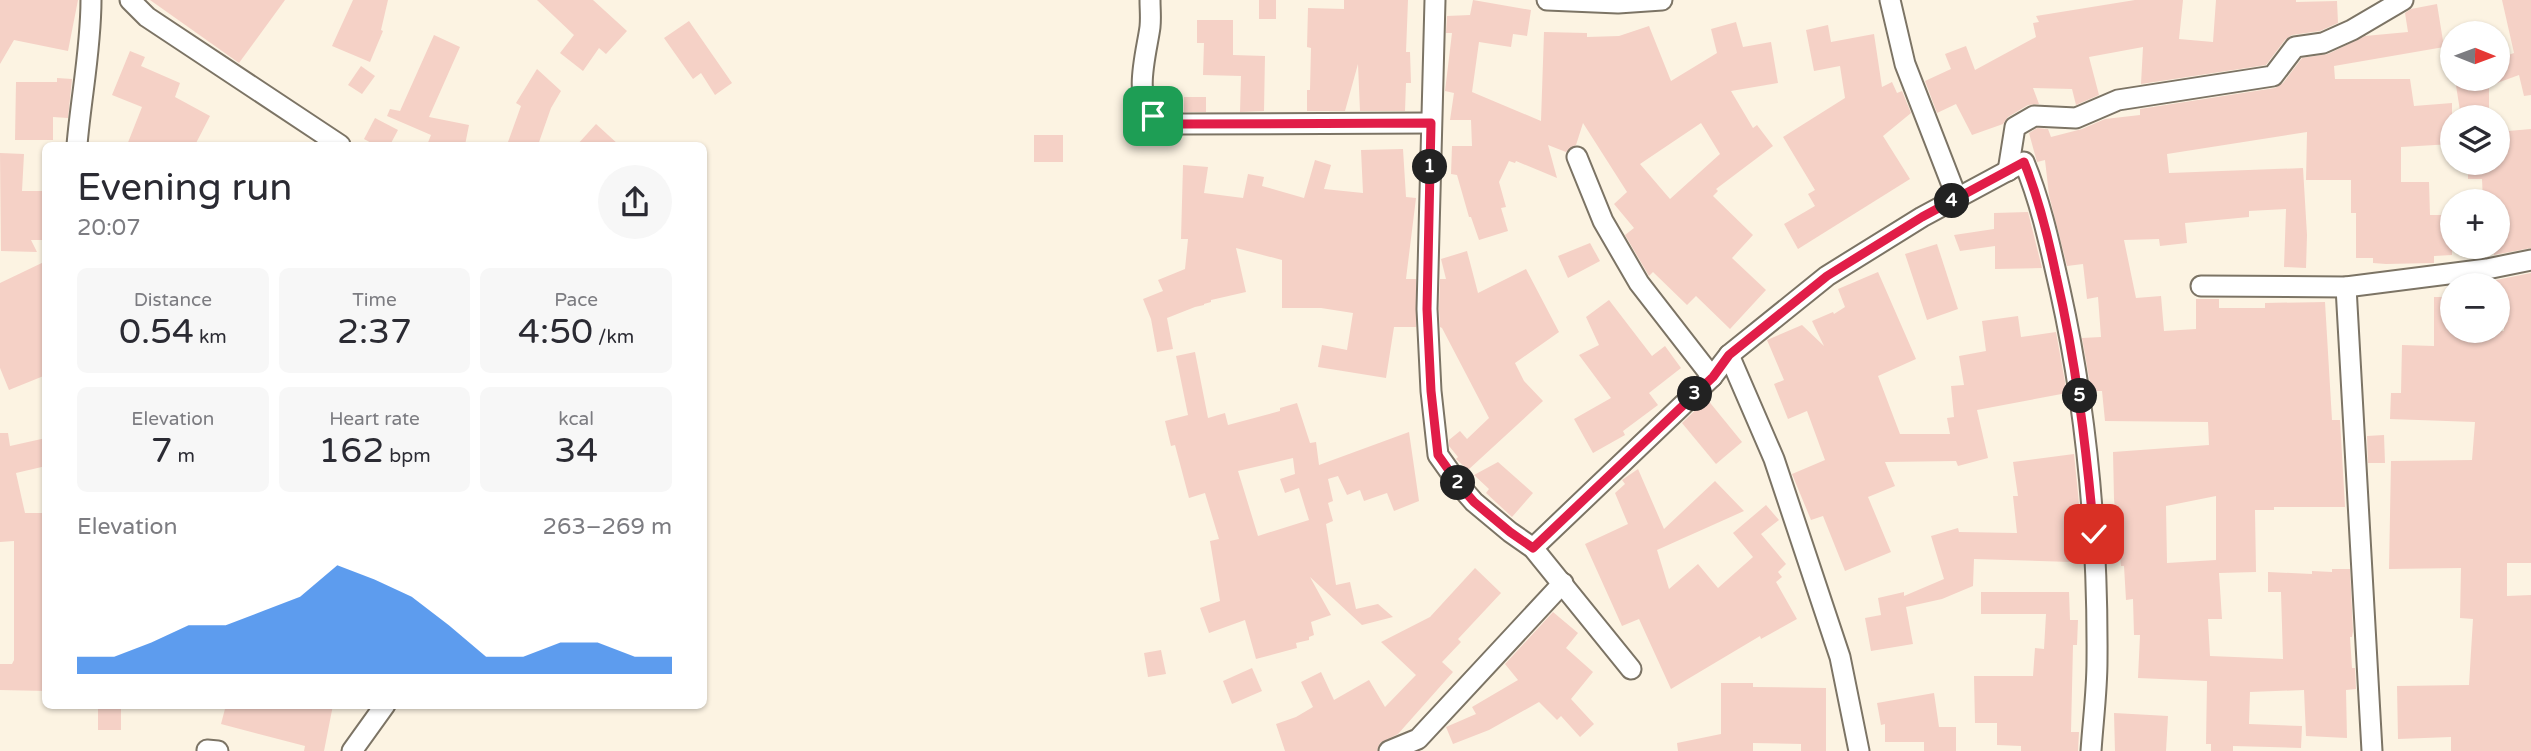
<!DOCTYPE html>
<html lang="en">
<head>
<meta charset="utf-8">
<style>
  :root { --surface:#fff; --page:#f7f7f7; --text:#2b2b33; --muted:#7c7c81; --accent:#1a73e8 }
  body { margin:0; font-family:"Varela Round",sans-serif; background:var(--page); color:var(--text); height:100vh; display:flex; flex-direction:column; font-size:26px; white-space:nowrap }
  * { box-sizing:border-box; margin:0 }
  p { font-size:23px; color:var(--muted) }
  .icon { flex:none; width:38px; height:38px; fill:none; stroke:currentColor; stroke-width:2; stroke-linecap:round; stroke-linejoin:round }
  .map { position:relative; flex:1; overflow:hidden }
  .sheet { position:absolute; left:42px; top:142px; width:665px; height:567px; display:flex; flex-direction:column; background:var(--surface); border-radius:10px; box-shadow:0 2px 5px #0004 }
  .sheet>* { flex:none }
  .needle { width:46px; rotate:91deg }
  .fabs { position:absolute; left:2440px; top:21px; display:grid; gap:14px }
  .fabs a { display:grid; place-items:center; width:70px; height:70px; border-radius:50%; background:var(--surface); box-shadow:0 2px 5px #0004; font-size:35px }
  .pin { position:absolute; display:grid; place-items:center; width:60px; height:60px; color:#fff; margin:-30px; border-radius:14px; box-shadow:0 4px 10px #0006 }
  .km { position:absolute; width:35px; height:35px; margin:-18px; border-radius:50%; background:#222; color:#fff; font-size:19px; line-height:35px; text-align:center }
  .round { display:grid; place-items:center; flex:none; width:74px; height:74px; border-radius:37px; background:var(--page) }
  .summary { display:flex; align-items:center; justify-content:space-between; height:119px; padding:0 35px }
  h1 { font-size:38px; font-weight:600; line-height:52px }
  .stats { display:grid; grid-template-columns:repeat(3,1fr); gap:10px; height:119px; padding:7px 35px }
  .stats div { display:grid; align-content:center; border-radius:10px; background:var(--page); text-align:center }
  .stats b { font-size:35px; font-weight:600 }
  .stats small { font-size:19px; font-weight:400 }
  .stats p { font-size:19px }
  .chart { height:196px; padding:14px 35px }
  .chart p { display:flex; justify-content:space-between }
  .chart svg { width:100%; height:126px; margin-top:7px; fill:var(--accent); opacity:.7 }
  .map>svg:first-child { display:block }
  .building { fill:#f5d1c6; fill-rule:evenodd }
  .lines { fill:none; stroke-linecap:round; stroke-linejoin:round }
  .minor-casing { stroke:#7c7465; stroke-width:23 }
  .minor { stroke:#fff; stroke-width:19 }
  .route-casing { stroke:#fff; stroke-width:14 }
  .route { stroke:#e11d48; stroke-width:9 }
</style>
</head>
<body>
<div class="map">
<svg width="2531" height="751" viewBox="0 0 2531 751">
  <rect width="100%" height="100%" fill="#fcf3e2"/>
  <!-- building -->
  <g class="building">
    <path d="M0 0H78L68 51 14 40 0 64Z"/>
    <path d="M150 0H285L239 63Z"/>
    <path d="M353 0H388L381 30 383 31 370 62 332 46Z"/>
    <path d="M537 0H593L627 31 606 54 599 48 583 71 560 53 574 35Z"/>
    <rect x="1259" y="0" width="17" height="19"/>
    <path d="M1344 0H1408L1406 52H1410L1411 83H1406L1405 111H1360L1358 64 1345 111H1307V90H1310L1311 48 1307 47 1308 8 1344 9Z"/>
    <path d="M1473 0 1531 10 1527 36 1513 34 1511 47 1479 42 1472 92 1541 121 1544 32 1587 33V37L1619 36 1649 26 1671 81 1717 53 1711 29 1736 22 1743 47 1771 42 1778 83 1731 91 1753 128 1757 125 1773 146 1716 189 1718 191 1713 196 1753 235 1732 258 1766 290 1730 329 1696 296 1687 305 1653 272 1649 276 1625 235 1634 228 1614 204 1627 192 1583 123 1576 145 1566 152 1548 145 1557 178 1516 161 1515 163 1509 161 1499 182 1506 207 1501 208 1508 231 1479 240 1471 217H1469L1457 175 1451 174 1452 146H1472L1471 120H1450L1454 93 1445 91 1452 33H1446L1447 16 1470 15ZM1701 123 1720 154 1670 199 1640 164Z"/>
    <path d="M2135 0H2183L2179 39 2213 42 2216 0H2296V2L2337 1 2338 23 2320 31 2292 35 2285 40 2266 65 2141 84 2143 47 2089 57 2099 95 2076 105 2072 89 2033 88 2039 104 2028 105 2008 117 2003 124 1972 135 1956 104 1937 113 1925 81 1951 69 1945 54 1966 46 1975 70 2036 37 2033 23 2039 22 2036 16Z"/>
    <path d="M2502 0H2531V95L2524 96 2519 75 2497 83V59L2514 53Z"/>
    <path d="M2437 4 2444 47 2334 66 2335 79H2410L2414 106 2452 103V144L2401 147V182H2429L2430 215H2444V235L2452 234V255L2434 256V263L2386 264 2373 263V258H2356V213H2351V180H2306L2307 132 2167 154 2169 173 2303 168 2307 235 2306 268 2284 267 2286 209 2249 211V217L2185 223 2187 243 2160 246 2159 239 2124 240 2136 298 2161 296 2164 331 2196 329V299H2219V308H2265V303L2325 302 2332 420H2340L2345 507H2274V510H2255L2256 572 2219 573 2222 619H2208L2210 656 2283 659 2281 592H2268V572L2312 574V571L2332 572V569H2350L2353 631 2352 637H2350L2352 668H2355L2356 689 2346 690 2347 738 2306 736 2304 690 2250 692 2249 724 2302 726 2301 748 2233 746V751H2211V744H2206L2207 681 2138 678 2140 635H2134L2133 599 2126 600 2124 566H2121L2114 499 2113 452 2209 445 2208 422 2105 421 2102 391H2093L2091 389 2082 338 2101 337 2098 297 2087 299 2083 264 2067 266 2049 195 2045 160 2037 162 2029 133 2037 128 2048 129 2051 137 2082 129 2105 119 2140 115V109L2275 88 2283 83 2302 58 2328 54 2365 36 2408 32 2405 13 2411 9ZM2216 496V560L2167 563 2166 506Z"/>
    <path d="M1197 20H1233V55L1265 56 1264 111 1240 112 1241 76 1203 75 1204 43H1197Z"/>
    <path d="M689 21 732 83 715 95 701 73 693 79 664 38Z"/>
    <path d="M1828 25 1831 42 1874 34 1882 87 1892 82 1897 93 1902 91 1911 113 1883 136 1910 179 1798 249 1784 224 1815 206 1808 194 1815 190 1783 137 1845 98 1840 66 1814 71 1806 30Z"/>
    <path d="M434 35 460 47 429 117 469 125 465 145H427L431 135 387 116 390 109 400 111Z"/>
    <path d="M130 51 145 57 141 66 180 83 175 97 210 116 195 145H127L142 107 112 95Z"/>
    <path d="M361 66 375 76 362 94 348 85Z"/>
    <path d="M537 69 561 91 551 108 538 145H517L508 142 521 106 516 103Z"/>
    <path d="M57 78 72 79 68 118 53 117V140H15L16 82H57Z"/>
    <path d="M2455 79H2489V117H2461Z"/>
    <rect x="1184" y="97" width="22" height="15"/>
    <path d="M375 118 398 130 390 145H375L364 139Z"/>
    <path d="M596 124 619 145H577Z"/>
    <path d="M2531 129V248L2494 255 2493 247H2497V201H2483L2482 179H2468V163H2497V132Z"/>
    <rect x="1034" y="135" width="29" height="27"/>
    <path d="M1403 149 1406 197 1416 198 1406 279H1416V327H1394L1386 378 1318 367 1322 345 1347 350 1353 313 1321 308H1282V260L1236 248 1246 292 1211 300V302L1204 304V305L1195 307 1167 318 1173 349 1157 352 1151 319 1143 299 1163 291 1158 280 1185 269 1188 239H1181L1183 165 1208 167 1204 193 1243 198 1248 174 1264 177 1262 186 1304 198 1315 160 1331 165 1324 189 1363 193 1361 150Z"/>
    <path d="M0 153 24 154 22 191H46V240H31L37 252 1 251Z"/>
    <path d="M2028 212 2042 268 1995 269V246L1960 251 1954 235 1994 229V213Z"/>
    <path d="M1590 243 1600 261 1568 278 1558 256Z"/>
    <path d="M1937 244 1958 309 1927 320 1905 254Z"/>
    <path d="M1467 251 1478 293 1526 269 1559 332 1515 363 1524 381 1543 401 1468 470 1456 459 1458 457 1449 446V440L1460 431 1467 439 1489 418 1442 328 1440 327 1439 309 1440 279H1446L1441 259Z"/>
    <path d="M46 261V375L9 390 0 368V283Z"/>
    <path d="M1878 272 1916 359 1878 376 1900 434H1950L1947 418 1954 417 1951 386 1964 385 1959 356 1986 351 1982 321 2018 316 2021 337 2056 332 2067 393 1977 410 1988 458 1958 466 1956 461 1885 462 1895 486 1868 497 1891 552 1845 571 1823 516 1811 520 1792 474 1825 460 1807 411 1788 419 1774 384 1784 380 1767 340 1802 325 1824 346 1812 321 1833 312 1834 314 1845 307 1838 289Z"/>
    <path d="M2531 273V563H2507V596L2531 595V751H2451V737L2398 739 2397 686 2469 685 2473 619 2460 618 2461 568 2389 569 2391 461 2472 460 2475 422 2390 419 2391 393H2401L2402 345 2434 346V297H2452V331H2504L2502 295H2497L2496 280Z"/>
    <path d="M1609 300 1652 356 1665 346 1681 368 1649 393 1658 405 1623 431 1625 435 1593 453 1574 419 1611 398 1579 355 1599 345 1586 317Z"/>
    <path d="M1195 352 1208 418 1225 413 1228 425 1280 411V408L1297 403 1310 443 1316 442 1319 465 1409 432 1419 501 1394 511 1387 493 1364 501 1360 490 1347 495 1338 476 1328 479 1333 501 1328 503 1333 521 1326 524 1336 585 1350 582 1356 609 1378 604 1393 617 1362 625 1310 577 1331 615 1311 622 1314 635 1309 637V640L1296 643 1297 648 1256 659 1245 620 1209 633 1200 608 1220 601 1210 541 1219 539 1205 493 1189 498 1175 445 1171 446 1165 421 1188 415 1176 356ZM1293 458 1295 474 1280 479 1285 493 1299 488 1309 520 1258 536 1238 471Z"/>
    <path d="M1707 399 1742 442 1716 464 1682 423Z"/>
    <path d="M0 433H8L10 446 46 438V466L16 473 25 513H44L46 691 0 690V664H12L14 660V541L0 542Z"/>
    <path d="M2384 435 2385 463H2368L2367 436Z"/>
    <path d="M2074 454 2080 513H2078L2077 552 2069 551 2071 562 1974 559 1973 586 1942 599 1906 607 1913 644 1871 651 1865 618 1881 615 1878 598 1904 592V596L1944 579 1931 536 1958 528 1959 532 2017 533 2013 496H2018L2013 462Z"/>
    <path d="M1498 462 1533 493 1512 517 1486 493 1489 489 1474 475Z"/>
    <path d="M1638 469 1664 529 1715 481 1744 511 1657 550 1669 589 1698 564 1718 588 1753 557 1733 533 1766 505 1779 520 1761 534 1786 564 1778 572 1782 577 1776 582 1797 619 1761 639 1760 636 1671 689 1639 619 1622 626 1585 544 1628 524 1615 493 1625 484 1622 480Z"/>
    <path d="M1475 568 1501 593 1458 639 1461 642 1442 662 1453 672 1398 734 1380 743 1377 751H1285L1276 724 1296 717 1313 707 1301 682 1321 672 1334 700 1369 680 1385 707 1416 675 1381 642 1430 617Z"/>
    <path d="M1981 592H2069L2070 620H2078L2077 645H2073L2071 732H2079L2078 751H2021V746L1997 745V723H1975L1974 676H2033L2035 648 2044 649 2046 614H1981Z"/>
    <path d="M1553 612 1578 633 1566 648 1593 672 1571 699 1594 724 1580 737 1561 716 1557 720 1539 702 1489 730 1453 744 1446 727 1476 714 1472 707 1518 680 1505 664Z"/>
    <path d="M1161 650 1166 674 1148 677 1144 653Z"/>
    <path d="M1252 668 1262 691 1232 704 1223 681Z"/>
    <path d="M1721 683H1753V687L1826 688V751H1801V744L1753 743V751H1678L1677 743 1721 734Z"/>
    <path d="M1934 693 1939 727H1956V751H1924V742H1885V724L1881 725 1877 703Z"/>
    <rect x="98" y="705" width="23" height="25"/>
    <path d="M226 705H333L324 751H304L305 746 221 724Z"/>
    <path d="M2114 713 2168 716 2166 751H2115Z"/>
  </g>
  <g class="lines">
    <!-- minor casing -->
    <g class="minor-casing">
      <g id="minor">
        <path d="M130 0 147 17 340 145"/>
        <path d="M1150 0C1150 9 1151 18 1150 27 1147 51 1132 99 1154 116 1162 122 1171 122 1180 124L1431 123"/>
        <path d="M1435 0 1427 309 1431 391 1438 455 1460 486 1474 502 1510 532 1533 548 1631 669"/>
        <path d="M1547 0 1618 3 1662 0"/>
        <path d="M1890 0 1905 64 1957 198"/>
        <path d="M77 145C81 97 91 49 91 0"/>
        <path d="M1577 157 1603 221 1639 283 1712 377"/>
        <path d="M2008 171 2015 127 2034 116 2076 118 2118 100 2273 76 2295 47 2323 43 2352 30 2403 0"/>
        <path d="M2201 286 2346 287 2487 269 2531 260"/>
        <path d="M2346 287 2372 751"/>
        <path d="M1729 355 1774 459 1840 657 1859 751"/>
        <path d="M1533 548 1712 377 1729 355 1827 276 1922 217 2024 162C2041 203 2050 246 2060 290 2087 411 2098 536 2097 661 2097 691 2093 721 2091 751"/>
        <path d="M207 750 218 751"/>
        <path d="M352 751 385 705"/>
        <path d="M1389 751 1418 739 1563 583"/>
      </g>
    </g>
    <!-- minor -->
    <use href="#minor" class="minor"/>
  </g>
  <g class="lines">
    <!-- route casing -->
    <g class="route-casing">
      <path id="route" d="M1153 116 1164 121 1180 124 1431 123 1427 309 1431 391 1438 455 1460 486 1474 502 1510 532 1533 548 1713 377 1729 355 1827 276 1922 217 2024 162C2039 199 2048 236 2056 275 2076 362 2086 445 2094 534"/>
    </g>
    <!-- route -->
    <use href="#route" class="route"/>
  </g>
</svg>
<div class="fabs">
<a><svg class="needle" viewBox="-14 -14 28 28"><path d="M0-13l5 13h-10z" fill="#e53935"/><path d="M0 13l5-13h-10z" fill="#7c7c81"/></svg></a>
<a><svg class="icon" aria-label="layers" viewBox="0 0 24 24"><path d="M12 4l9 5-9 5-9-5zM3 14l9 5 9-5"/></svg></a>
<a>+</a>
<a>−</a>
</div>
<div class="pin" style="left:1153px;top:116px;background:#1e9e55"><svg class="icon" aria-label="arrive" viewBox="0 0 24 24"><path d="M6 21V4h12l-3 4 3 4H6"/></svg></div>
<div class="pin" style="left:2094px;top:534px;background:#d93025"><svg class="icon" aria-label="check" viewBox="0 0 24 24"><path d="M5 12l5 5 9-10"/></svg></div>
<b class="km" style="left:1430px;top:167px">1</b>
<b class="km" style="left:1458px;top:483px">2</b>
<b class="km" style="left:1695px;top:394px">3</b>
<b class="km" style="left:1952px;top:201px">4</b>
<b class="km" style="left:2080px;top:396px">5</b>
<section class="sheet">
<div class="summary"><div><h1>Evening run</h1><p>20:07</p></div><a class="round"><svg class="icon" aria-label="share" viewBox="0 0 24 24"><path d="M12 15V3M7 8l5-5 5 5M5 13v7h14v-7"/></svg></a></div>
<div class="stats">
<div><p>Distance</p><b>0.54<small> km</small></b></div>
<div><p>Time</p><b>2:37</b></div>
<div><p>Pace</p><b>4:50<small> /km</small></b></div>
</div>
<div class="stats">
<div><p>Elevation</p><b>7<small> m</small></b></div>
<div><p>Heart rate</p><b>162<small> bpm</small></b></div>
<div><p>kcal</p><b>34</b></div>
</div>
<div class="chart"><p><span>Elevation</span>263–269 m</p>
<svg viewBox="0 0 160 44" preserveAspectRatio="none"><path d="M0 44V38L10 38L20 33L30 27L40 27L50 22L60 17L70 6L80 11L90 17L100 27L110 38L120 38L130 33L140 33L150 38L160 38V44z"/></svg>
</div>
</section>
</div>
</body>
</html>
